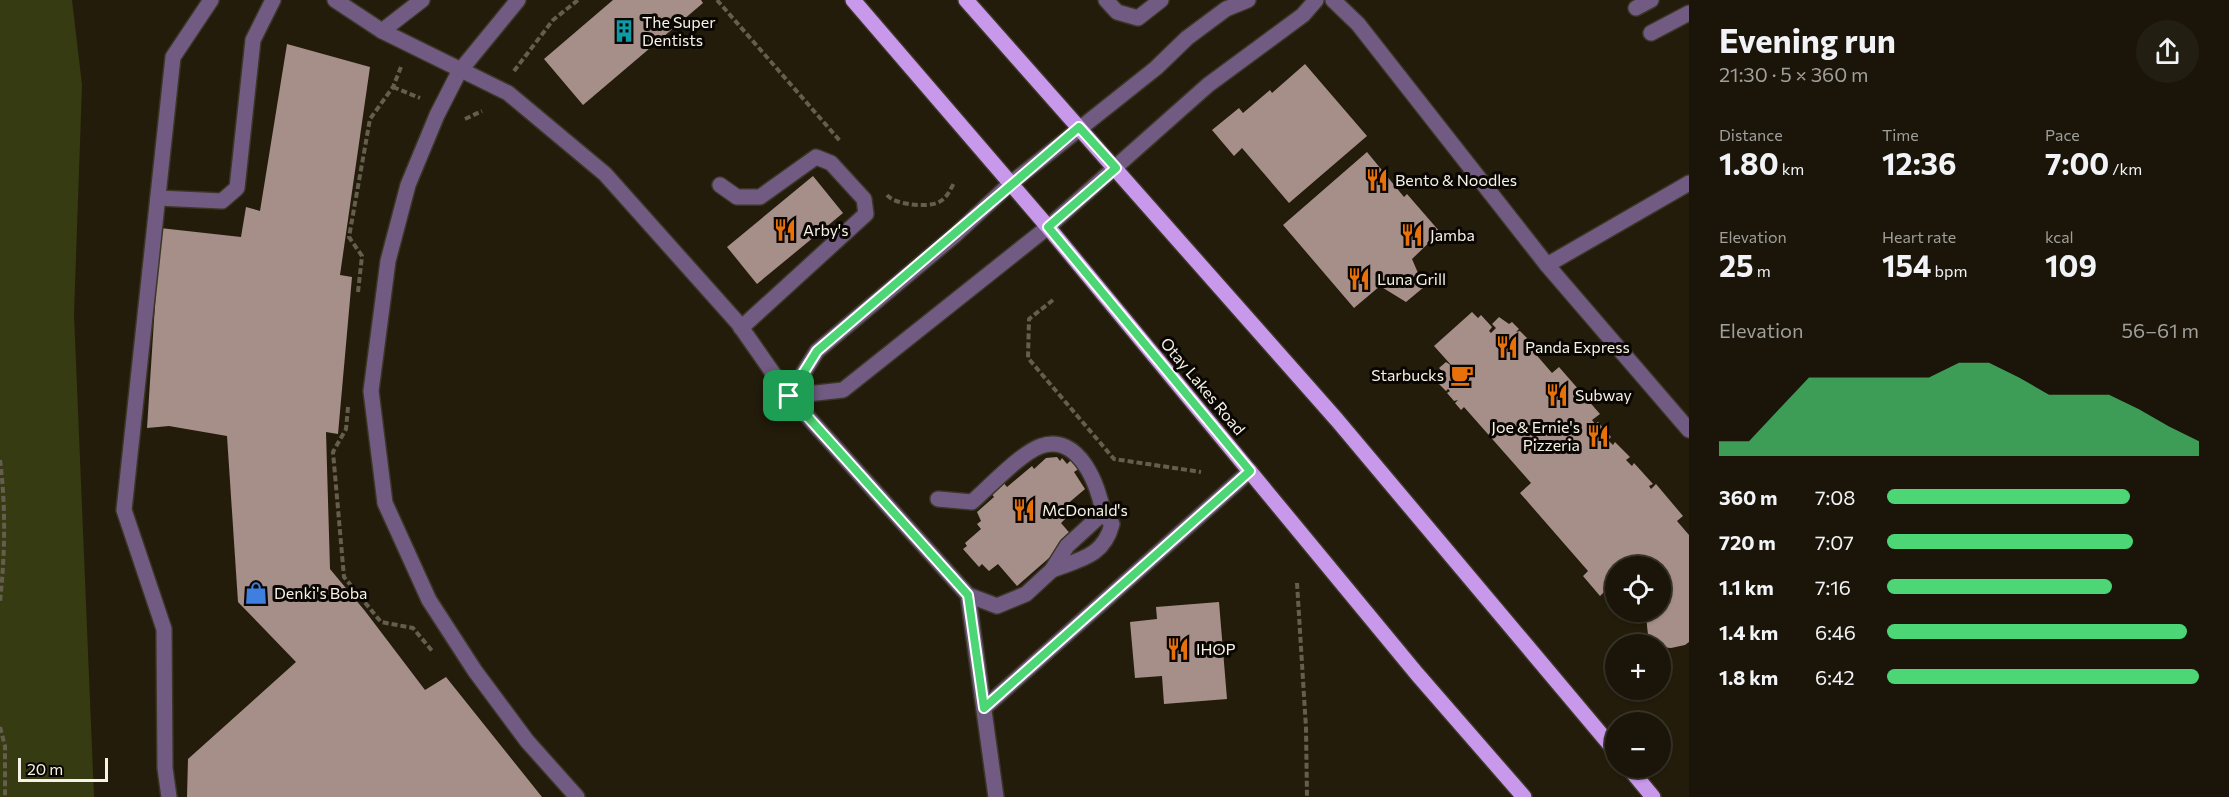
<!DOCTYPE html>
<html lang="en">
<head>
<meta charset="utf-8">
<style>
  :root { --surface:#1a1508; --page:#231e12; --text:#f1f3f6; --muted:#9f9f9c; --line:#383429; --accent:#4dd676 }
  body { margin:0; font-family:Commissioner,sans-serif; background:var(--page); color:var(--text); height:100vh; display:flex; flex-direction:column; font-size:22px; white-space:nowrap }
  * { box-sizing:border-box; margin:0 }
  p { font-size:20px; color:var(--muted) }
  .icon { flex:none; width:33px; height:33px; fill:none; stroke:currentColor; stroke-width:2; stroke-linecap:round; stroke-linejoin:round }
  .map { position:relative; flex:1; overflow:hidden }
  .side { display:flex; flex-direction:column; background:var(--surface); width:540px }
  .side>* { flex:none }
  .fabs { position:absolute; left:1605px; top:556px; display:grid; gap:12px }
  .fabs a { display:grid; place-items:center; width:66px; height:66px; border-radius:50%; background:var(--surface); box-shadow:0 2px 4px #0004,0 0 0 2px var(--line); font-size:30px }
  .scale { position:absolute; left:18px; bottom:15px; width:90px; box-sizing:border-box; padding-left:6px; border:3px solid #f7f2e8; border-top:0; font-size:16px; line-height:21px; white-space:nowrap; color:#f7f2e8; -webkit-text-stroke:4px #0a0702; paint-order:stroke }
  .pin { position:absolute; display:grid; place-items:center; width:51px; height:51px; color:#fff; margin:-26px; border-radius:12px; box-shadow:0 3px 9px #0006 }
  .round { display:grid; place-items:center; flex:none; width:63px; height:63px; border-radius:32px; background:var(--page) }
  .headline { display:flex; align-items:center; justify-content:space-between; height:102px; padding:0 30px }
  h1 { font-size:33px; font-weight:700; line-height:45px }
  .metrics { display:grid; grid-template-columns:repeat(3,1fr); gap:9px; height:102px; padding:6px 30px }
  .metrics div { display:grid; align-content:center }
  .metrics b { font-size:30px; font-weight:700 }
  .metrics small { font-size:16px; font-weight:400 }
  .metrics p { font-size:16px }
  .chart { height:168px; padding:12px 30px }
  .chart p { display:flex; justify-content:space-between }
  .chart svg { width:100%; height:108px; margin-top:6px; fill:var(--accent); opacity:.7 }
  ul { padding:0 30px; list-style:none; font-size:20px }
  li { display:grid; grid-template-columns:96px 72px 1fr; align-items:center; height:45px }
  li i { height:15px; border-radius:8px; background:var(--accent) }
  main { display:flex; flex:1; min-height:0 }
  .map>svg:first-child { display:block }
  .green { fill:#373b12 }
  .building { fill:#a78f89 }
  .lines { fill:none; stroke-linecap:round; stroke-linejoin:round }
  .service-casing { stroke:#3c3626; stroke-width:18 }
  .primary-casing { stroke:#3c3626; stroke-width:18 }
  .path { stroke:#655e4f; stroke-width:4; stroke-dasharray:6 3; stroke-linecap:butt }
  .service { stroke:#715b82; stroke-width:15 }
  .primary { stroke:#c898ea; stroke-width:15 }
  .route-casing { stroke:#fff; stroke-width:12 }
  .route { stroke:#4dd676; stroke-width:8 }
  .labels { text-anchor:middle; stroke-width:6; stroke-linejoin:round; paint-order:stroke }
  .poi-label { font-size:16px; fill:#f7f2e8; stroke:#0a0702; text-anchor:start }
  .street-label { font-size:16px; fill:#f7f2e8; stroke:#0a0702 }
</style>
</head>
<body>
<main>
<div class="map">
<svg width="1689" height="797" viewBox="0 0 1689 797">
  <rect width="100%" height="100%" fill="#231c0b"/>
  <!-- green -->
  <path class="green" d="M0 0H72L82 85 74 314 94 797H0Z"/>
  <!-- building -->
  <g class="building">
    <path d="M613 0H701L703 3 583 105 544 59Z"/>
    <path d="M287 44 370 67 340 275 352 277 338 434 326 432 330 569 365 611 425 690 446 677 542 797H187L188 759 296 662 238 602 227 436 169 426 147 428 160 228 241 237 246 207 260 211Z"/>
    <path d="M1305 64 1367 136 1289 203 1242 148 1234 156 1212 130 1239 108 1243 113 1270 90 1272 93Z"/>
    <path d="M1367 152 1404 197 1407 194 1440 232 1412 259 1424 287 1406 302 1380 286 1354 308 1283 225Z"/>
    <path d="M813 176 843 213 757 284 727 247Z"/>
    <path d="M1472 312 1478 318 1481 315 1492 327 1489 331 1491 333 1496 328 1492 324 1499 317 1509 324 1512 322 1519 329 1516 332 1520 331 1527 338 1524 341 1526 343 1529 341 1536 349 1533 351 1552 373 1559 367 1600 414 1592 420 1595 424 1598 422 1611 437 1608 440 1613 445 1615 442 1630 457 1626 460 1632 466 1634 463 1653 484 1649 486 1651 489 1656 484 1683 516 1677 521 1689 535V642L1685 645 1671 648 1660 647 1648 635 1646 616 1631 613 1660 612V567H1616V602L1606 590 1600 596 1583 576 1588 571 1520 493 1531 483 1464 407 1461 410 1455 403 1458 400 1454 401 1447 393 1450 391 1448 389 1446 391 1439 384 1442 381 1438 378 1444 373 1439 368 1446 362 1452 366 1434 346Z"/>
    <path d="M1057 457 1060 461 1062 458 1067 464 1072 459 1080 468 1074 472 1085 489 1065 506 1071 513 1061 523 1073 537 1017 586 998 564 989 571 982 564 979 567 963 549 967 546 965 543 981 529 977 524 981 521 977 512 994 497 991 493 1003 482 1007 487 1032 466 1034 469 1046 458Z"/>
    <path d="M1219 602 1227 699 1164 704 1162 676 1135 678 1130 622 1157 619 1156 607Z"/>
  </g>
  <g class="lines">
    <!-- service casing -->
    <g class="service-casing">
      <g id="service">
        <path d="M335 0 382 31 508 93 605 174 738 323 789 396 968 595 996 797"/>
        <path d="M518 0 459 72 437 115 408 185 388 261 371 391 385 503 429 600 475 671 527 741 577 797"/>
        <path d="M1106 0 1117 12 1138 18 1161 0"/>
        <path d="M1248 0 1226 9 1187 38 1156 68 1010 184 955 235 817 351 789 396 843 390 1048 227 1208 85 1303 15 1316 0"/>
        <path d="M1333 0 1358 24 1547 265 1689 430"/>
        <path d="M1636 8 1651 0"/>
        <path d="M382 31 422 0"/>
        <path d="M1651 33 1689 13"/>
        <path d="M720 185 737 197H760L816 157 831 163 864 199 866 214 741 328"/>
        <path d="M158 198 222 201 237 188 253 40 273 0"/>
        <path d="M1547 265 1689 183"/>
        <path d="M938 499 972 502C989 487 1021 453 1041 446 1079 433 1099 486 1103 513L1067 546 1052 570 1026 594 997 606 968 595"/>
        <path d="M1052 570C1081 559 1104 556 1112 524L1103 513"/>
        <path d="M984 708 1250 471"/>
        <path d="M169 797 165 768 164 629 124 510 173 57 211 0"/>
      </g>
    </g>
    <!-- primary casing -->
    <g class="primary-casing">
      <g id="primary">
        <path d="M853 0 1048 227 1417 674 1524 797"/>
        <path d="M966 0 1337 420 1616 752"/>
        <path d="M1629 768 1653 797"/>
      </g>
    </g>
    <!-- path -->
    <g class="path">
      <path d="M717 0 841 142"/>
      <path d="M514 71 553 20 578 0"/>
      <path d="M393 87 420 98"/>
      <path d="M465 119 482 111"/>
      <path d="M887 195C895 205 928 208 939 202 947 198 950 190 954 183"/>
      <path d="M358 292 362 256 349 237 370 119 393 87 401 67"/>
      <path d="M1053 300 1029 319 1028 358 1114 459 1201 472"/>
      <path d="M348 407 346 429 333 452 344 577 381 622 413 628 433 652"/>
      <path d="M0 460C6 508 5 554 0 602"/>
      <path d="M1297 583 1306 728 1307 797"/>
      <path d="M0 727 5 746V797"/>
    </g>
    <!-- service -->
    <use href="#service" class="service"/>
    <!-- primary -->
    <use href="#primary" class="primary"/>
  </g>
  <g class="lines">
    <!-- route casing -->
    <g class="route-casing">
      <path id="route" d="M1079 127 1116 168 1048 227 1250 471 984 708 968 595 789 396 817 351Z"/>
    </g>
    <!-- route -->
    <use href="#route" class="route"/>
  </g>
  <!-- icons -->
  <defs>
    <g id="building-bare" transform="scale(1.8)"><path d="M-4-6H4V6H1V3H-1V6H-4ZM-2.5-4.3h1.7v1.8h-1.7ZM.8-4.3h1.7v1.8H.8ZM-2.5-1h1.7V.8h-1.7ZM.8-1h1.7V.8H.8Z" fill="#0f9aa8" stroke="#0a0702" stroke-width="2.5" paint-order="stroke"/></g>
    <g id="restaurant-bare" transform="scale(1.8)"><path d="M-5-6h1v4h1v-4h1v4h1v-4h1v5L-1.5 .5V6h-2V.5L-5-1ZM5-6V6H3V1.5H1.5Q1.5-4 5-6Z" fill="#e8710a" stroke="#0a0702" stroke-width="2.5" paint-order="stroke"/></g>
    <g id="cafe-bare" transform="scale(1.8)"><path d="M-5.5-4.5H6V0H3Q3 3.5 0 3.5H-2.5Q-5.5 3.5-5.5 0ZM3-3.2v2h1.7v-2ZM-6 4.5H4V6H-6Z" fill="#e8710a" stroke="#0a0702" stroke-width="2.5" paint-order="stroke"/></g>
    <g id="shop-bare" transform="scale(1.8)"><path d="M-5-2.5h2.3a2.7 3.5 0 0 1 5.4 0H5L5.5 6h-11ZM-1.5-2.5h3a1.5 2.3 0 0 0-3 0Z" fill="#3f7fe0" stroke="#0a0702" stroke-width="2.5" paint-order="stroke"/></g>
  </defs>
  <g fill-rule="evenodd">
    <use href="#building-bare" x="624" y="31"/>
    <use href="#restaurant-bare" x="1377" y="180"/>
    <use href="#restaurant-bare" x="785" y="230"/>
    <use href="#restaurant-bare" x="1412" y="235"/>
    <use href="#restaurant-bare" x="1359" y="279"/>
    <use href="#restaurant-bare" x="1507" y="347"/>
    <use href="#cafe-bare" x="1462" y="375"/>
    <use href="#restaurant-bare" x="1557" y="395"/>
    <use href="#restaurant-bare" x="1598" y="436"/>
    <use href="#restaurant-bare" x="1024" y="510"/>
    <use href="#shop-bare" x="256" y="593"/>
    <use href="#restaurant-bare" x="1178" y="649"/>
  </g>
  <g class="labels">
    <!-- poi labels -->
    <g class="poi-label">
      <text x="642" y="28">The Super<tspan x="642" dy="18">Dentists</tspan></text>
      <text x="1395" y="186">Bento &amp; Noodles</text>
      <text x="803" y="236">Arby's</text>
      <text x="1430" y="241">Jamba</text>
      <text x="1377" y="285">Luna Grill</text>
      <text x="1525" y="353">Panda Express</text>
      <text x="1444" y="381" text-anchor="end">Starbucks</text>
      <text x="1575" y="401">Subway</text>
      <text x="1580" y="433" text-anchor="end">Joe &amp; Ernie's<tspan x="1580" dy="18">Pizzeria</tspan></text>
      <text x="1042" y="516">McDonald's</text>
      <text x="274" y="599">Denki's Boba</text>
      <text x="1196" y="655">IHOP</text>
    </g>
    <!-- street labels -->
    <g class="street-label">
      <text transform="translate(1203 386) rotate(50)" y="6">Otay Lakes Road</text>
    </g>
  </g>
</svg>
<div class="fabs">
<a><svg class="icon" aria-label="locate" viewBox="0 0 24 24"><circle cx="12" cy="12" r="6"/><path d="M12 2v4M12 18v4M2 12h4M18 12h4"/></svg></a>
<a>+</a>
<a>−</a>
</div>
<div class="scale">20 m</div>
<div class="pin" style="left:789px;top:396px;background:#1e9e55"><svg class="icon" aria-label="arrive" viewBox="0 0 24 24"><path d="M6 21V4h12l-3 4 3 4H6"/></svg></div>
</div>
<section class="side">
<div class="headline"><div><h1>Evening run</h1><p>21:30 · 5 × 360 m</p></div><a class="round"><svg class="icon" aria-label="share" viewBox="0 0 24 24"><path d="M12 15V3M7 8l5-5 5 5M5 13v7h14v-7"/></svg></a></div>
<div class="metrics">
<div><p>Distance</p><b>1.80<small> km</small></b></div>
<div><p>Time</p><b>12:36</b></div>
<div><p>Pace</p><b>7:00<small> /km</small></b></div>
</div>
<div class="metrics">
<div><p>Elevation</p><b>25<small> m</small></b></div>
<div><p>Heart rate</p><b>154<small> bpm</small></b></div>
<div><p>kcal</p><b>109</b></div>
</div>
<div class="chart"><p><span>Elevation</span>56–61 m</p>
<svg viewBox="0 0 160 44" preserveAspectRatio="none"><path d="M0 44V38L10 38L20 25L30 12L40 12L50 12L60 12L70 12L80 6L90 6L100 12L110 19L120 19L130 19L140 25L150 32L160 38V44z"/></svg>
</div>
<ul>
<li><b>360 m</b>7:08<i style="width:78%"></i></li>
<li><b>720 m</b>7:07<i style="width:79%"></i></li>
<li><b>1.1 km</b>7:16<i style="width:72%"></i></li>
<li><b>1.4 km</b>6:46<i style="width:96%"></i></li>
<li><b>1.8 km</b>6:42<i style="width:100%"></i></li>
</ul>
</section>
</main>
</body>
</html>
